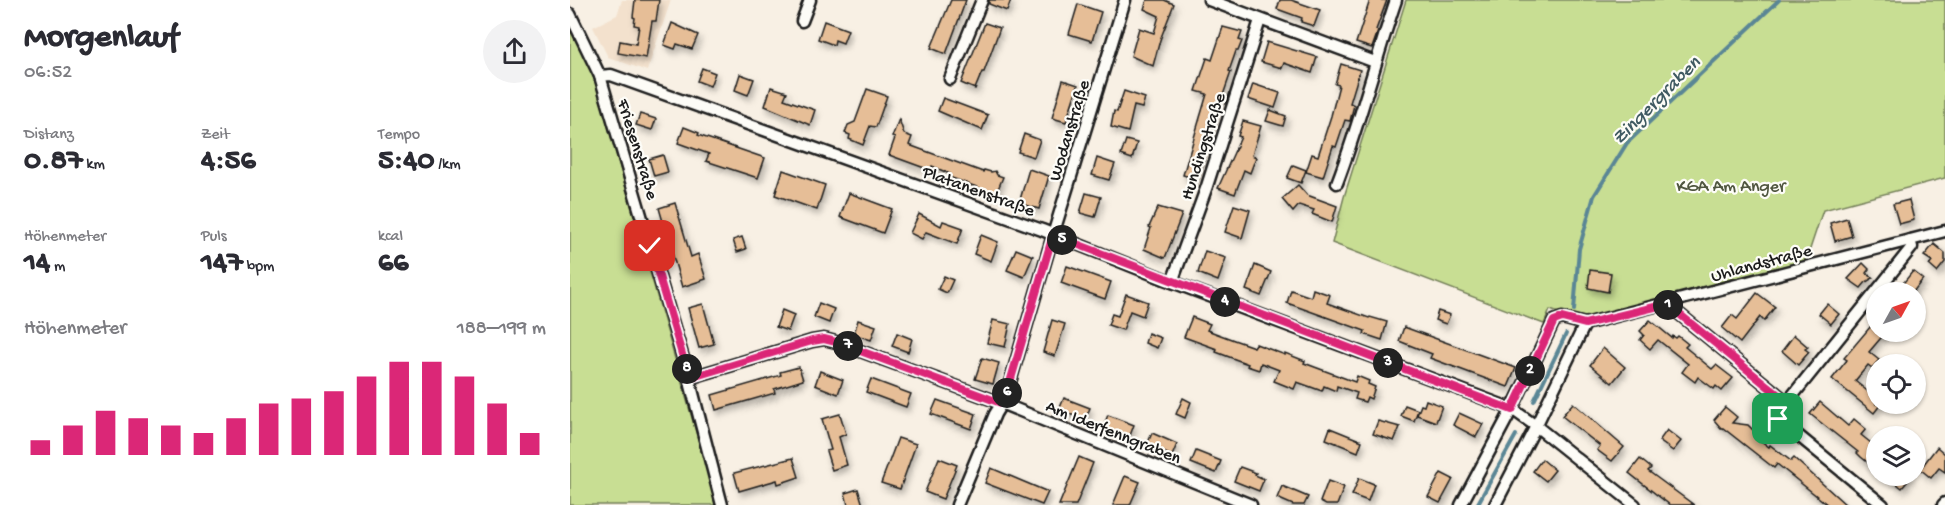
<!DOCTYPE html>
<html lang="de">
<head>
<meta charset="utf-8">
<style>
  :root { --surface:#fff; --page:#f2f2f3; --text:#2b2b33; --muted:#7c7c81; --accent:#db2777 }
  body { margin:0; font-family:"Gochi Hand",sans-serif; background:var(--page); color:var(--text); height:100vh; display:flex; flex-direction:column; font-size:22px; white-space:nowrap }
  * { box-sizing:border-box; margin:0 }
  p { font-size:20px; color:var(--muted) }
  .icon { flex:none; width:33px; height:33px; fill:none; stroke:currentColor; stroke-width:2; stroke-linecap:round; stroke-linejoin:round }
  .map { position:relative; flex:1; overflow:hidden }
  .drawer { display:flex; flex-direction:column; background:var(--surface); width:570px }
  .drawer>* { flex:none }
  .needle { width:39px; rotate:50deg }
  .controls { position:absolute; left:1296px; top:282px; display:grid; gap:12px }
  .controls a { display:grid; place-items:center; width:60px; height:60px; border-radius:50%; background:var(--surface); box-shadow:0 2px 4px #0004; font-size:30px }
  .pin { position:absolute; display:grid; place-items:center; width:51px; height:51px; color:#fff; margin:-26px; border-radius:12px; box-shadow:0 3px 9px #0006 }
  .km { position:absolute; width:30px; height:30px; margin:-15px; border-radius:50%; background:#222; color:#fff; font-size:16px; line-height:30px; text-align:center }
  .round { display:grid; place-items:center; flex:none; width:63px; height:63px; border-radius:32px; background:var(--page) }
  .summary { display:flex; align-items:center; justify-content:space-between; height:102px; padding:0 24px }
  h1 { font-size:33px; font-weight:700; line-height:45px }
  .figures { display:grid; grid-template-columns:repeat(3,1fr); gap:9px; height:102px; padding:6px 24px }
  .figures div { display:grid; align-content:center }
  .figures b { font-size:30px; font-weight:700 }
  .figures small { font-size:16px; font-weight:400 }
  .figures p { font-size:16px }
  .chart { height:168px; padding:12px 24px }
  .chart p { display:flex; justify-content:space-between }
  .chart svg { width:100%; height:108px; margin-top:6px; stroke:var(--accent); stroke-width:6 }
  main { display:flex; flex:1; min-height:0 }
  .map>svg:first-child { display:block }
  .built { fill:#f3e1cd }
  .green { fill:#c8de93; stroke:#727d58; stroke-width:1.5 }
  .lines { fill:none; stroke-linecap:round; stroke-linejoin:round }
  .stream { stroke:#5a8695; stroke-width:4 }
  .building { fill:#e6be97; stroke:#1c1c1c; stroke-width:1.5; filter:url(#shadow) }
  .minor-casing { stroke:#1c1c1c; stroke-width:15 }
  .minor { stroke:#fdfcf7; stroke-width:10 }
  .route-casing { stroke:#fff; stroke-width:12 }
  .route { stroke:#db2777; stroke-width:8 }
  .labels { text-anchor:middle; stroke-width:4.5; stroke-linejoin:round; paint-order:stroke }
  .street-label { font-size:18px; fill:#1c1c1c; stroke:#fdfcf7 }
  .park-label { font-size:18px; fill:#505640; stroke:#fdfcf7 }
  .water-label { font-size:20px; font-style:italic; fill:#405a62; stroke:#fdfcf7 }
</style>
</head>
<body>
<main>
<section class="drawer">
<div class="summary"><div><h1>Morgenlauf</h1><p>06:52</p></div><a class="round"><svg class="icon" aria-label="share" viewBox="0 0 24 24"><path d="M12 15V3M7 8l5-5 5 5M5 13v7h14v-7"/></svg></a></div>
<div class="figures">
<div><p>Distanz</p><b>0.87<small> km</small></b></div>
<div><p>Zeit</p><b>4:56</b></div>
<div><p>Tempo</p><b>5:40<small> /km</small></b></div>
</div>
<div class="figures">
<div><p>Höhenmeter</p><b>14<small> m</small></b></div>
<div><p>Puls</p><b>147<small> bpm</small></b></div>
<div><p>kcal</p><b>66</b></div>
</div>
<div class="chart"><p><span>Höhenmeter</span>188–199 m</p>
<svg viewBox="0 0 160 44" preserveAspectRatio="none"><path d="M5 44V38M15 44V32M25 44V26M35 44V29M45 44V32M55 44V35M65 44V29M75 44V23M85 44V21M95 44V18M105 44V12M115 44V6M125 44V6M135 44V12M145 44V23M155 44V35"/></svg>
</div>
</section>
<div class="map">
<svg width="1375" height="505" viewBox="0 0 1375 505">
  <defs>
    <filter id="shadow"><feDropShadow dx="2.5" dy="4.5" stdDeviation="3" flood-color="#0004"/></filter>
  </defs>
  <rect width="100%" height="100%" fill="#f8f0e4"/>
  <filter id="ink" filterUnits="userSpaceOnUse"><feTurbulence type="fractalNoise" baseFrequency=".0167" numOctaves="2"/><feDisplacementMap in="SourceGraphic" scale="12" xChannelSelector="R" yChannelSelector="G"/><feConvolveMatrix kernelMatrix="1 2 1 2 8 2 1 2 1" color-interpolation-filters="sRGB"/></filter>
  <g filter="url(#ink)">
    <!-- built -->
    <path class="built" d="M52 0H101L77 71 38 57 23 27 47 15Z"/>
    <!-- green -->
    <g class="green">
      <path d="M836 0H1375V178L1253 210 1235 264 1016 322 980 310 974 324 762 243 774 197Z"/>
      <path d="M0 25 22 70 147 505H0Z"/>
    </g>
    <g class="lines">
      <!-- stream -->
      <g class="stream">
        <path d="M1004 310 1009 249 1024 196 1057 143 1209 0"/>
        <path d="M964 401 996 334"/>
        <path d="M907 505 946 435"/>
      </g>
    </g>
    <!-- building -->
    <g class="building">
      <path d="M65 0H89L86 21H82L76 58 48 53 50 41 66 44 69 26 64 25 65 18 63 17Z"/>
      <path d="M381 0H396L376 54 361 48Z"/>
      <path d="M419 0H441L437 11 419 4Z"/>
      <path d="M577 0H594L604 4 590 40 583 66 561 56 569 28 584 33 589 16 574 9Z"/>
      <path d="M710 0H721L750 10 744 26 731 22 732 18 707 9Z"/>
      <path d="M800 0H817L806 30 808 31 802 48 786 43Z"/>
      <path d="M508 4 531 12 522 41 499 34Z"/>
      <path d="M254 21 278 30 273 43 265 40 264 45 248 39Z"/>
      <path d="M102 23 128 35 122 49 107 44 105 49 94 45Z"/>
      <path d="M415 23 430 28 414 72H412L405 89 391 83Z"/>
      <path d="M653 27 672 32 669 40 672 41 668 51H666L659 71 661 72 639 136 632 159 634 160 630 171 628 170 626 179 613 175 637 94 626 91 637 58 642 60Z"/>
      <path d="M697 42 747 57 742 73 714 63 712 68 691 62Z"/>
      <path d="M771 64 790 70 780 103 784 105 780 121 775 120 766 147 763 146 753 177 736 172 742 154 748 156 761 116 769 85 765 84Z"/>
      <path d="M132 68 145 73 140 86 127 81Z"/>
      <path d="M170 74 184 79 178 95 165 90Z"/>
      <path d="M493 80 508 85 496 122 482 118Z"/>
      <path d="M683 84 710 93 705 108 678 99Z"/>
      <path d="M201 87 217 92 214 99 245 110 240 125 195 106Z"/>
      <path d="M297 89 317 96 306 127 300 126 293 145 279 139 280 135 275 133 278 125 285 122Z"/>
      <path d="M554 91 575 98 572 108 564 106 558 132 541 127 544 111 547 112Z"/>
      <path d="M373 98 418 115 412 130 368 111Z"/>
      <path d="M700 110 716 116 713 126 696 121Z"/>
      <path d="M70 114 86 119 82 130 66 125Z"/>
      <path d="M329 119 334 134 342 137 339 145 413 172 414 170 421 172 425 171 427 175 433 177 426 194 379 177 380 174 362 166 360 170 319 155 325 138 322 137Z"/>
      <path d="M673 121 691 126 682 155 686 157 680 173 674 170 665 194 648 188 671 137 668 136Z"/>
      <path d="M114 127 129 133 128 135 195 158 188 178 136 161 139 154 108 143Z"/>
      <path d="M454 134 470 140 464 157 448 152Z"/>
      <path d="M556 140 567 143 562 159 551 155Z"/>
      <path d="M93 155 98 172 84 176 79 159Z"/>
      <path d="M527 158 545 164 539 180 522 175Z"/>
      <path d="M723 165 736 170 731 183 717 178Z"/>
      <path d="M459 169 479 176 469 209 449 203Z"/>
      <path d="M213 170 255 185 247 210 205 195Z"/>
      <path d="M728 185 737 195 767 206 762 222 742 214 744 210 729 205 723 212 712 199Z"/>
      <path d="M279 193 322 209 313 233 270 217Z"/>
      <path d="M516 193 531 197 525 217 510 213Z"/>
      <path d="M1339 200 1344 220 1329 224 1323 204Z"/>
      <path d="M105 203 121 257 128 254 136 279 112 287 89 208Z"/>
      <path d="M664 205 680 210 672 238 655 232Z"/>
      <path d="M588 207 612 214 595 258 574 249 581 228 579 227Z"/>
      <path d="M349 214 371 226 373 221 393 228 387 244 356 232 352 239 340 233Z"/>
      <path d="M1277 218 1282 236 1265 241 1260 223Z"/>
      <path d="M411 235 428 242 421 261 404 254Z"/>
      <path d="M172 237 176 249 167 252 163 240Z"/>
      <path d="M1364 244 1375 253V262L1367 272 1359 265 1362 261 1354 256Z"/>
      <path d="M446 249 463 256 454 277 437 270Z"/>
      <path d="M635 251 656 258 648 281 628 273Z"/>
      <path d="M1293 263 1299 269 1296 273 1303 278 1296 282 1291 288 1278 279Z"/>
      <path d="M685 265 701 272 691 296 676 290Z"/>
      <path d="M497 266 541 282 535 299 491 283Z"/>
      <path d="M1020 270 1041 273 1038 292 1018 288Z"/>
      <path d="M1343 271 1353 279 1343 292H1337L1330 287Z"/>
      <path d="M374 276 383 280 377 293 368 289Z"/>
      <path d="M743 289 760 295 757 303 799 318 800 317 817 322 812 340 794 334 795 331 717 303 721 290 741 297Z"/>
      <path d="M1187 293 1205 307 1194 321 1190 317 1170 343 1152 328 1162 315 1167 319Z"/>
      <path d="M556 294 578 302 573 316 560 311 553 330 538 325 542 314 548 316Z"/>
      <path d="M249 303 264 309 259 323 244 317Z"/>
      <path d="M133 304 144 344 129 348 118 308Z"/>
      <path d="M1257 304 1269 314 1261 324 1249 314Z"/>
      <path d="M212 310 224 315 218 331 206 327Z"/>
      <path d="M868 311 880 315 876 324 865 320Z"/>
      <path d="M622 317 640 324 637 330 664 340 684 347 686 344 715 355V353L735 361 734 363 785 382 787 376 799 381 798 384 805 387 801 399 797 397 795 402 785 399 787 393 767 386 766 391 754 386 752 391 727 382 724 389 704 381 709 370 691 363 689 370 677 366 678 364 646 352 647 349 614 337Z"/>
      <path d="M288 320 306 326 301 340 284 334Z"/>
      <path d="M423 320 440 324 435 347 417 343Z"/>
      <path d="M482 320 495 324 485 356 473 352Z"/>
      <path d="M1080 320 1102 338 1103 336 1106 338 1108 336 1118 344 1115 347 1142 369 1146 365 1163 378 1152 391 1146 386 1144 389 1128 377 1125 382 1112 372 1118 364 1088 340 1080 349 1070 340 1074 335 1070 331Z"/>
      <path d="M1306 320V332H1316L1299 352 1309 360 1302 368 1298 365 1285 381 1301 394 1306 400V404H1311L1304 413 1262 379 1277 360 1274 358Z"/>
      <path d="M834 327 946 368 938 387 860 358 862 354 829 341Z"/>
      <path d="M327 333 342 339 338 352 322 346Z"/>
      <path d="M578 333 591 338 587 348 575 343Z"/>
      <path d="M1224 335 1238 347 1235 349 1239 352 1228 365 1212 351Z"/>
      <path d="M1033 348 1055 367 1042 383 1020 365Z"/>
      <path d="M412 358 429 363 423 384 405 379Z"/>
      <path d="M229 367 233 380 204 389 205 393 146 410 142 395 211 375 210 372Z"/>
      <path d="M250 371 273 380 268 394 245 385Z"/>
      <path d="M301 379 341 394 336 407 296 392Z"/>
      <path d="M494 398 520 408 515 420 489 410Z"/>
      <path d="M613 398 621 402 615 418 606 414Z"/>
      <path d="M367 400 406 414 401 429 361 414Z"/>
      <path d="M856 400 872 406 866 422 847 415 851 405 854 406Z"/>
      <path d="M1250 402 1278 426 1284 419 1296 429 1291 435 1306 447V459L1301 465 1291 457 1287 453 1288 452 1240 414Z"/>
      <path d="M1003 403 1054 447 1042 461 1027 450 1030 446 992 416Z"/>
      <path d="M835 405 848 410 844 421 831 416Z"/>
      <path d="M1155 407 1167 417 1162 423 1178 425 1187 434 1185 436 1199 447 1200 445 1221 461 1224 458 1276 505H1258L1207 464 1204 468 1153 428H1151L1144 420Z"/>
      <path d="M889 413 913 424 906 437 883 425Z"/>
      <path d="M270 414 276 434 269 437 277 465 262 470 256 451 261 450 252 419Z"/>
      <path d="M538 415 564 425 559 438 533 427Z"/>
      <path d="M808 421 830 427 824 441 803 434Z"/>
      <path d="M760 428 792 441 788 452 756 439Z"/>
      <path d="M1097 430 1111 441 1103 451 1089 441Z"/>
      <path d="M582 433 607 444 602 456 577 445Z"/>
      <path d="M328 438 346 444 330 489 311 483Z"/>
      <path d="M1367 447 1375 454V472L1369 468 1361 478 1350 469Z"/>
      <path d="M626 451 651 461 646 473 621 463Z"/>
      <path d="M509 457 523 463 506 505H489Z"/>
      <path d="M223 458 229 477 208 484 207 480 169 491 164 473Z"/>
      <path d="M369 458 387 465 373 499 355 492Z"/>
      <path d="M972 459 985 470 976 481 963 471Z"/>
      <path d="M1070 459 1081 468 1078 471 1124 505H1100L1059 473Z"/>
      <path d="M670 467 686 473 685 475 694 479 689 491 664 481Z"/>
      <path d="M421 468 478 492 472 505 415 483Z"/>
      <path d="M871 473 883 479 870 503 858 497Z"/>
      <path d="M555 476 570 482 560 505H543Z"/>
      <path d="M1317 476H1342L1332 488Z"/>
      <path d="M789 478 804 484 798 501 782 495Z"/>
      <path d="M758 481 774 487 767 505H756L750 502Z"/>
      <path d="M712 486 738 497 734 505H723L707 498Z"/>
      <path d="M288 489 293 505H278L275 493Z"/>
    </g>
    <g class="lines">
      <!-- minor casing -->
      <g class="minor-casing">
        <g id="minor">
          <path d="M639 0 805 62"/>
          <path d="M0 14 30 76 119 378 152 505"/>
          <path d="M232 21 240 0"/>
          <path d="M30 76 41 75 472 230 597 280 942 409 966 426 1065 505"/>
          <path d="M380 79 412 0"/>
          <path d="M767 183C790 123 805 61 826 0"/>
          <path d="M602 282 637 186 690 20"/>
          <path d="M1097 304 1217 402"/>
          <path d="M119 378 242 341 254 339 266 342 431 403 681 505"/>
          <path d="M387 505 425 414 436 396 483 235 555 0"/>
          <path d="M891 505 942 409 984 321 992 318 1015 324 1375 231"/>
          <path d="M925 505 966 426 1015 324"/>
          <path d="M1313 505 1208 419 1207 415 1342 247 1340 240"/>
          <path d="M1373 505 1375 503"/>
        </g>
      </g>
      <!-- minor -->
      <use href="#minor" class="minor"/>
    </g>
  </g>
  <g class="lines" filter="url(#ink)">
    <!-- route casing -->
    <g class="route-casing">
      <path id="route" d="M80 246 119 378 242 341 254 339 266 342 431 403 436 396 483 235 942 410 984 321 992 318 1015 324 1097 304 1217 402 1207 415 1208 419"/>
    </g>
    <!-- route -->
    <use href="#route" class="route"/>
  </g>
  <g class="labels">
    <!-- street labels -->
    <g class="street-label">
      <text transform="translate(498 130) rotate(-73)" y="6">Wodanstraße</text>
      <text transform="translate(632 146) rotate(-72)" y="6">Hundingstraße</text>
      <text transform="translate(69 149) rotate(73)" y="6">Friesenstraße</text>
      <text transform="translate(409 190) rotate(20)" y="6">Platanenstraße</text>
      <text transform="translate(1191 262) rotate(-15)" y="6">Uhlandstraße</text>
      <text transform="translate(544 431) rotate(22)" y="6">Am Iderfenngraben</text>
    </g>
    <!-- park labels -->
    <g class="park-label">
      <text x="1161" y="191">KGA Am Anger</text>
    </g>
    <!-- water labels -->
    <g class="water-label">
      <text transform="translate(1085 99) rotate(-45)" y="7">Zingergraben</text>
    </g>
  </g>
</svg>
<div class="controls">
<a><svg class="needle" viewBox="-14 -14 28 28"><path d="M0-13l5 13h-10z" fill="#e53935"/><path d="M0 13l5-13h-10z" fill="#7c7c81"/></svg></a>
<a><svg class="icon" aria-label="locate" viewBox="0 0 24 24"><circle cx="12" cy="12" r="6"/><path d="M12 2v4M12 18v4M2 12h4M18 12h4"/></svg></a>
<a><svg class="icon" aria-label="layers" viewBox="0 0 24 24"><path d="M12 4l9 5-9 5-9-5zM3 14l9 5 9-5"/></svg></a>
</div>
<div class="pin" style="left:1208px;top:419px;background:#1e9e55"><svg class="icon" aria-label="arrive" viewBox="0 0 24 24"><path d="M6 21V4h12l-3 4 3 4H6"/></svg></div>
<div class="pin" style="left:80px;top:246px;background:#d93025"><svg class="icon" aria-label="check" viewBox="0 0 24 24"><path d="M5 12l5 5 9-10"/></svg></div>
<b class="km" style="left:1098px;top:305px">1</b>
<b class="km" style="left:960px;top:371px">2</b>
<b class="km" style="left:818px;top:363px">3</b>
<b class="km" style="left:655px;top:302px">4</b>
<b class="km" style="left:492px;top:240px">5</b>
<b class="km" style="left:437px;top:393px">6</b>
<b class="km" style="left:278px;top:346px">7</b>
<b class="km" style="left:117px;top:369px">8</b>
</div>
</main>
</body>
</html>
